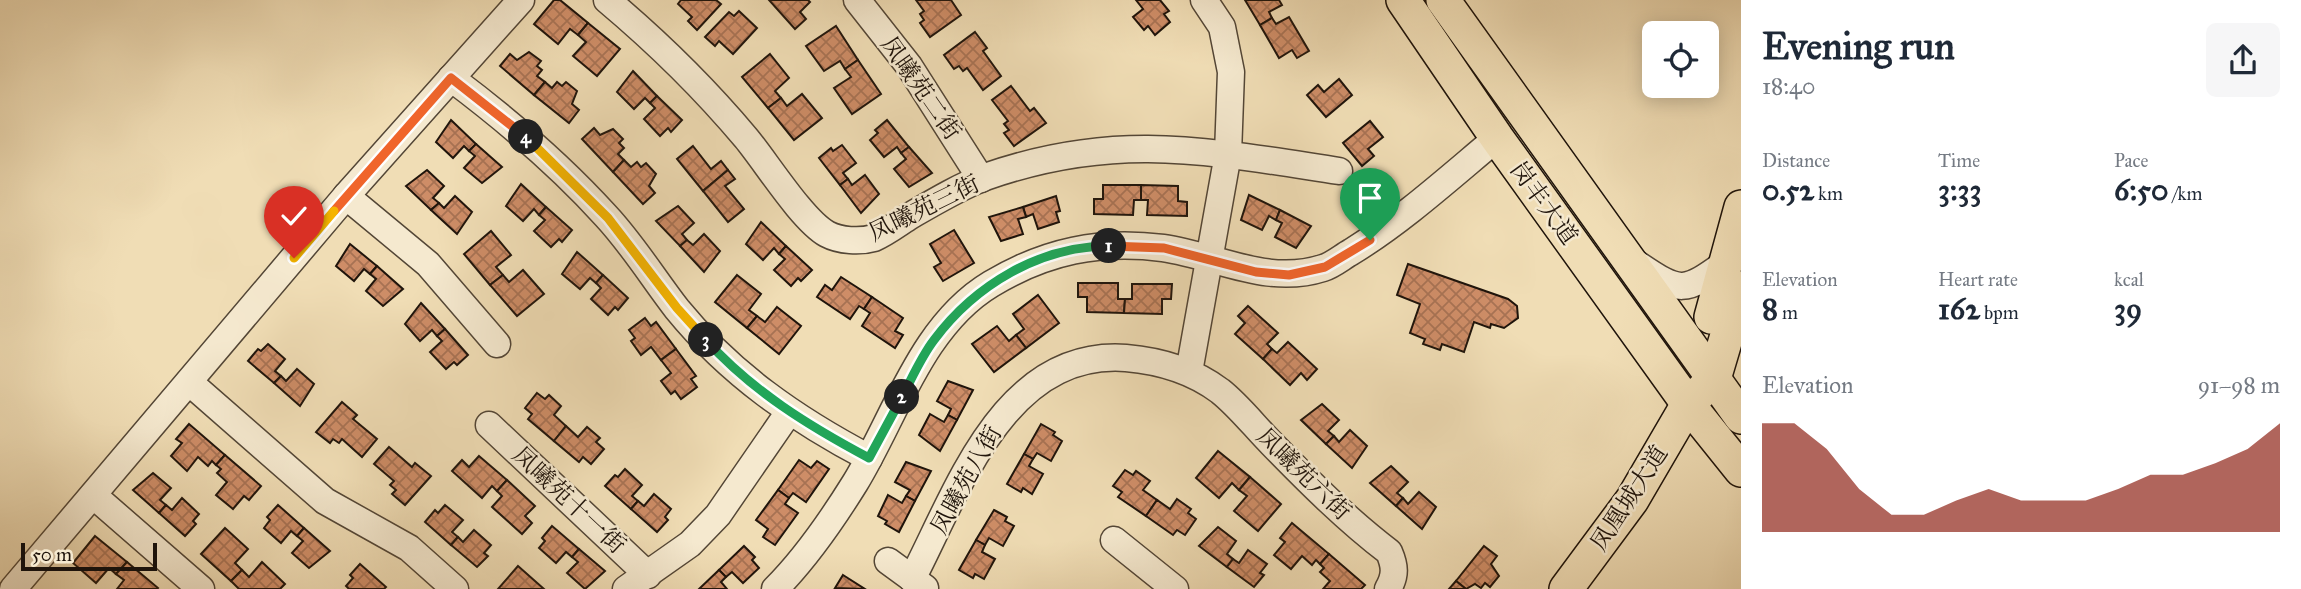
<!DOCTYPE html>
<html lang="en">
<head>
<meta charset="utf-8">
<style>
  :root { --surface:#fff; --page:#f6f6f7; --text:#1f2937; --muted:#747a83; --accent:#8f2418 }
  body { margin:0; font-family:"IM FELL Great Primer","Noto Serif SC",serif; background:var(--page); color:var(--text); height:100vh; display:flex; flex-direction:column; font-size:26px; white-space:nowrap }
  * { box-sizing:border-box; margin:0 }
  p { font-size:23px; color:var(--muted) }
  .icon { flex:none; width:38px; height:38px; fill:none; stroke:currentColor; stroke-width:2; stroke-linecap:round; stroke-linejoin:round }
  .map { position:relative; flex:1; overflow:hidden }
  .sheet { display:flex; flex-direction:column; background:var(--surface); width:560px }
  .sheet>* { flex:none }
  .controls { position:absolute; left:1642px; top:21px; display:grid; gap:14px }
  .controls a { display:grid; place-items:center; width:77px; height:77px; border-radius:10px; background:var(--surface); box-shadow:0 4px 18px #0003; font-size:35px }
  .scale { position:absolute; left:21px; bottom:18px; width:136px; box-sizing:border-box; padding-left:7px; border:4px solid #1f140b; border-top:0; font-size:19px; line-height:24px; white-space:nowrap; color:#1f140b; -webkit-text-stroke:5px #f5e9cf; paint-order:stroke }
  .pin { position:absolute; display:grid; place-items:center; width:60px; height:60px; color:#fff; margin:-72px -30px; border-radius:50% 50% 50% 0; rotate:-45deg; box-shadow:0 0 7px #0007 }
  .pin .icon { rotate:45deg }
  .km { position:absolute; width:35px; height:35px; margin:-18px; border-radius:50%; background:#222; color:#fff; font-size:19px; line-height:35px; text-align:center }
  .round { display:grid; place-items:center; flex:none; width:74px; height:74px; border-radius:10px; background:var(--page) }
  .headline { display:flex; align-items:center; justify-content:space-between; height:119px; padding:0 21px }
  h1 { font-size:38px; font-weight:700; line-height:52px }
  .stats { display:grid; grid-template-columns:repeat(3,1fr); gap:10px; height:119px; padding:7px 21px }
  .stats div { display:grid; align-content:center }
  .stats b { font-size:30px; font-weight:700 }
  .stats small { font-size:19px; font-weight:400 }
  .stats p { font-size:19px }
  .chart { height:196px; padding:14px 21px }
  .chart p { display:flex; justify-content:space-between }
  .chart svg { width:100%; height:126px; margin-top:7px; fill:var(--accent); opacity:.7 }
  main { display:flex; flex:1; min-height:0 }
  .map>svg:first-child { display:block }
  .building { fill:url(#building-cross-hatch); stroke:#1f140b; stroke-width:2 }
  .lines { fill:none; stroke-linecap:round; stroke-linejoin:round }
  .minor-casing { stroke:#534636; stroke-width:29 }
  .major-casing { stroke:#1f140b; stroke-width:36 }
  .minor { stroke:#f5e9cf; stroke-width:26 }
  .major { stroke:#f0ddb5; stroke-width:33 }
  .split-1-casing { stroke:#fff; stroke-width:14 }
  .split-2-casing { stroke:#fff; stroke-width:14 }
  .split-3-casing { stroke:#fff; stroke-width:14 }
  .split-4-casing { stroke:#fff; stroke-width:14 }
  .split-5-casing { stroke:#fff; stroke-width:14 }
  .split-6-casing { stroke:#fff; stroke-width:14 }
  .split-1 { stroke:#f0652b; stroke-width:9 }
  .split-2 { stroke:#22a559; stroke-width:9 }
  .split-3 { stroke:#22a559; stroke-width:9 }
  .split-4 { stroke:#f5b400; stroke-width:9 }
  .split-5 { stroke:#f0652b; stroke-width:9 }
  .split-6 { stroke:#f5b400; stroke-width:9 }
  .labels { text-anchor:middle; stroke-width:5; stroke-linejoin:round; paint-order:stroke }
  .street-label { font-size:24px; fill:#1f140b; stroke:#f5e9cf }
</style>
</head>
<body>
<main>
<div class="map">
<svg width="1741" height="589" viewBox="0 0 1741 589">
  <defs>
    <pattern id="building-cross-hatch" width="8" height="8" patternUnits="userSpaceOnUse" patternTransform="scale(1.75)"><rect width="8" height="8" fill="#ce8d67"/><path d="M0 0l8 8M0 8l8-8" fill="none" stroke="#a77253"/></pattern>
  </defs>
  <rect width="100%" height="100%" fill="#f0ddb5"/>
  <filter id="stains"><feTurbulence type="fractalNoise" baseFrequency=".00286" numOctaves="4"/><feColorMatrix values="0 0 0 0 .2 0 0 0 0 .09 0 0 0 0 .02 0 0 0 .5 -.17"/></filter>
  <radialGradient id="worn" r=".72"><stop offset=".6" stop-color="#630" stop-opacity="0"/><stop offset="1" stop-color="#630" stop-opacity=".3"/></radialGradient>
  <!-- building -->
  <g class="building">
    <path d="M554 0H560L588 23 578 35 570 29 558 44 534 24Z"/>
    <path d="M681 0H716L721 4 697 30 688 21 692 17 678 4Z"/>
    <path d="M769 0H808L810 2 800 12 806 19 795 29Z"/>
    <path d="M916 0H951L961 15 930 37 920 23 924 20 920 14 924 11Z"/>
    <path d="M1136 0H1160L1169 11 1164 14 1170 22 1155 35 1148 26 1144 30 1133 17 1143 9Z"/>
    <path d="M1245 0H1279L1282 5 1269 12 1272 18 1260 25Z"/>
    <path d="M739 11 757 28 733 54 719 41 715 46 705 37 729 12 734 16Z"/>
    <path d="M1289 17 1309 51 1297 58 1292 50 1279 58 1260 25 1272 18 1276 24Z"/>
    <path d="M588 23 620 49 597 76 573 56 586 42 578 35Z"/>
    <path d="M836 26 858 60 845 69 840 61 824 71 806 46Z"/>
    <path d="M975 32 987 48 983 51 1001 76 983 90 967 68 963 71 959 66 954 69 944 55Z"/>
    <path d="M529 52 541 61 537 66 542 70 537 76 545 82 534 95 500 66 510 54 517 60Z"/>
    <path d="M770 54 789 78 775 91 781 98 768 108 742 77Z"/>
    <path d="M858 60 881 94 852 114 834 88 851 77 845 69Z"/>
    <path d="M633 71 657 96 650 103 645 98 634 109 617 92Z"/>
    <path d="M1339 79 1352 95 1326 117 1307 95 1318 85 1324 92Z"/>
    <path d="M545 82 552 88 557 82 562 86 566 82 577 91 572 104 579 110 569 123 534 95Z"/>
    <path d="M1011 86 1030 111 1034 108 1046 123 1014 146 1004 133 1009 130 1004 124 1008 121 992 100Z"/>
    <path d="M802 94 822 118 794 140 768 108 781 98 787 106Z"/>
    <path d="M657 96 682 120 671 132 668 128 660 136 644 119 655 108 650 103Z"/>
    <path d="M451 120 476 144 469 151 464 146 453 158 436 142Z"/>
    <path d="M887 120 909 147 901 153 897 147 884 157 870 140 878 133 875 130Z"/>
    <path d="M1370 121 1383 137 1368 149 1374 156 1362 166 1343 143Z"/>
    <path d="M594 128 600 135 613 129 623 139 619 143 624 148 618 154 624 160 613 172 582 139Z"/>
    <path d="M476 144 502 167 482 183 464 168 475 156 469 151Z"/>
    <path d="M842 145 856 163 843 173 848 179 840 185 819 158 831 148 833 151Z"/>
    <path d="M693 146 711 169 721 161 728 170 703 191 677 159Z"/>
    <path d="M909 147 932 173 909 187 894 169 906 159 901 153Z"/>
    <path d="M624 160 631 167 637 162 641 167 646 163 656 174 649 186 655 193 643 204 613 172Z"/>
    <path d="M427 170 444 186 433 198 439 203 431 210 406 186Z"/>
    <path d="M728 170 735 179 725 186 744 209 728 222 703 191Z"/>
    <path d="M865 175 879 194 861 213 840 185 848 179 852 185Z"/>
    <path d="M521 184 546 207 539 215 534 209 523 221 506 206Z"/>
    <path d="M1103 185H1141V200H1134L1133 215 1094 214V199H1103Z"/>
    <path d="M1141 185 1178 186V201L1187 202V216L1147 215 1148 200H1141Z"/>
    <path d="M1249 195 1280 210 1276 220 1269 216 1262 230 1241 220Z"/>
    <path d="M455 196 472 212 457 234 431 210 439 203 444 208Z"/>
    <path d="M1056 196 1060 211 1056 212 1059 222 1038 229 1033 214 1026 217 1023 207Z"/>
    <path d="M678 206 694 223 682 234 687 240 680 246 656 221Z"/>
    <path d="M546 207 572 230 562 242 559 239 551 247 534 231 545 220 539 215Z"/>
    <path d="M1023 207 1026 217 1018 219 1023 234 1001 241 989 217Z"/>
    <path d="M1280 210 1311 226 1296 248 1275 237 1282 223 1276 220Z"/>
    <path d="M761 222 786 246 779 254 774 248 763 260 746 244Z"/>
    <path d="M954 230 974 263 943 281 934 267 941 263 930 244Z"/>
    <path d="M491 231 511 255 496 267 503 275 490 285 464 254Z"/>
    <path d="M704 234 720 251 704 272 680 246 687 240 693 245Z"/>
    <path d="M350 244 377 266 370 274 364 269 354 281 336 266Z"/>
    <path d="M786 246 812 270 801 281 798 278 791 286 774 270 785 259 779 254Z"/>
    <path d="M577 252 603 275 596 283 590 278 580 289 562 274Z"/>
    <path d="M1408 264 1508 299 1517 306 1518 318 1504 328 1491 324 1490 328 1474 322 1464 352 1442 344 1440 350 1423 344 1425 339 1410 333 1420 304 1397 295Z"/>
    <path d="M377 266 403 289 383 306 366 291 376 279 370 274Z"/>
    <path d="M523 270 544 294 517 316 490 285 503 275 509 282Z"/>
    <path d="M603 275 628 298 618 310 615 307 608 315 591 299 601 288 596 283Z"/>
    <path d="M737 275 761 294 749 310 757 316 747 328 715 302Z"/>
    <path d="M841 277 872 297 864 309 859 306 850 319 817 297 825 285 832 290Z"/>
    <path d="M1078 283H1118V299H1125L1124 313 1087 312V297H1078Z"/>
    <path d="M1132 284H1172L1171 299H1162V314L1124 313 1125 299H1132Z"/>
    <path d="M1038 295 1059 323 1026 348 1016 335 1024 329 1013 314Z"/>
    <path d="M872 297 903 318 895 331 903 335 895 348 862 326 870 313 864 309Z"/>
    <path d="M421 303 445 329 437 336 432 330 420 341 405 324Z"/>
    <path d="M1248 306 1278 333 1267 344 1272 349 1263 359 1235 334 1245 323 1238 316Z"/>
    <path d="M777 307 801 326 779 354 747 328 757 316 765 322Z"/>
    <path d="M645 318 651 326 656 322 676 349 661 360 651 347 641 355 631 341 635 338 629 330Z"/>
    <path d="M997 326 1009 341 1016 335 1026 348 994 372 972 344Z"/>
    <path d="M445 329 468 355 457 365 454 362 446 369 430 352 442 341 437 336Z"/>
    <path d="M1288 342 1317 369 1307 380 1301 373 1290 385 1263 359 1272 349 1277 353Z"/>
    <path d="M268 344 285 359 275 371 281 376 274 383 248 361 258 349 261 351Z"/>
    <path d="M676 349 696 376 691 379 697 387 681 399 675 391 671 394 661 381 671 373 661 360Z"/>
    <path d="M297 369 314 384 300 406 274 383 281 376 286 381Z"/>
    <path d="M948 381 973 390 957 420 948 415 951 409 937 401Z"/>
    <path d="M537 393 545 399 549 395 561 406 554 415 566 426 554 441 528 419 532 414 525 408Z"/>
    <path d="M342 402 357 415 353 419 377 439 362 457 342 439 339 443 333 439 330 443 316 432Z"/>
    <path d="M1322 404 1339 420 1328 431 1334 436 1326 444 1301 420Z"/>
    <path d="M930 414 944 422 948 415 957 420 940 451 919 435Z"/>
    <path d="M189 424 225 455 216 465 212 461 208 466 198 457 187 471 171 456 182 443 176 439Z"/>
    <path d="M1041 424 1055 432 1053 435 1062 441 1051 461 1037 453 1033 459 1024 454Z"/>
    <path d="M566 426 578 437 587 427 600 438 596 442 604 449 591 464 583 457 579 462 554 441Z"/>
    <path d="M1350 430 1367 446 1352 468 1326 444 1334 436 1339 442Z"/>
    <path d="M389 447 412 467 415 463 431 476 405 505 392 494 396 490 390 485 394 481 374 464Z"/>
    <path d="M1218 451 1250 477 1239 490 1232 483 1219 498 1196 478Z"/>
    <path d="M1024 454 1033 459 1029 466 1043 474 1032 494 1023 488 1021 492 1007 484Z"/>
    <path d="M225 455 261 486 249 500 244 496 233 509 216 495 227 482 217 473 221 469 216 465Z"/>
    <path d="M479 456 507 480 497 491 492 486 482 498 452 471 462 460 469 467Z"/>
    <path d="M799 460 811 468 817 461 829 469 806 502 793 493 789 498 778 490Z"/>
    <path d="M906 462 931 471 915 501 906 496 910 490 895 482Z"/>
    <path d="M1391 466 1408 482 1397 493 1403 498 1396 506 1370 483Z"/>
    <path d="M625 469 642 485 632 496 638 501 631 509 605 486 615 475 618 477Z"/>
    <path d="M1125 470 1133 475 1136 471 1150 481 1143 490 1157 500 1146 516 1118 497 1122 492 1113 486Z"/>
    <path d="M153 473 171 488 160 500 166 505 159 513 133 490Z"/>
    <path d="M1250 477 1281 504 1258 531 1234 511 1247 496 1239 490Z"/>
    <path d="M507 480 535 506 525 516 532 523 522 534 492 507 502 496 497 491Z"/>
    <path d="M778 490 789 498 785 504 798 513 775 545 763 537 768 529 756 520Z"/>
    <path d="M1419 492 1436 507 1422 529 1396 506 1403 498 1408 504Z"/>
    <path d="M654 494 671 509 665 517 668 520 657 532 631 509 638 501 644 506Z"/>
    <path d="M888 495 902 503 906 496 915 501 899 532 885 524 887 521 878 516Z"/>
    <path d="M182 498 199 514 193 521 196 524 185 536 159 513 166 505 172 510Z"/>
    <path d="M1177 499 1191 509 1188 513 1196 519 1185 535 1177 530 1173 535 1146 516 1157 500 1170 509Z"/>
    <path d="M278 505 304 528 297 536 291 531 281 543 264 528 270 520 267 517Z"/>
    <path d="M445 505 463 520 452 532 458 537 451 545 425 522 435 510 438 513Z"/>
    <path d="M994 510 1007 517 1005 521 1014 526 1003 546 989 538 985 545 976 540Z"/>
    <path d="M1292 523 1329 554 1320 564 1316 560 1312 565 1302 556 1291 569 1274 555 1285 542 1280 538Z"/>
    <path d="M552 526 579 549 572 557 566 552 556 563 539 548 545 541 542 538Z"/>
    <path d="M1218 527 1236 541 1227 554 1233 559 1227 567 1199 546Z"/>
    <path d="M225 528 248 549 235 563 242 570 231 581 201 554Z"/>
    <path d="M304 528 330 551 309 568 292 553 303 541 297 536Z"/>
    <path d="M474 530 491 545 484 553 488 556 477 567 451 545 458 537 463 542Z"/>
    <path d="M95 536 127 562 116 574 109 568 96 583 73 563Z"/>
    <path d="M976 540 985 545 982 552 995 559 984 579 975 574 973 578 959 570Z"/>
    <path d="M744 546 755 557 752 560 759 568 743 583 732 572 726 577 719 570Z"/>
    <path d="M1484 546 1497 556 1491 564 1499 576 1490 587 1485 583 1481 588 1475 584 1466 589 1456 581Z"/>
    <path d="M579 549 605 571 585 589 567 573 578 562 572 557Z"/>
    <path d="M1248 550 1267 564 1260 573 1264 575 1254 587 1227 567 1233 559 1239 563Z"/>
    <path d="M1329 554 1365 585 1361 589H1323L1330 581 1320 572 1324 568 1320 564Z"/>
    <path d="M127 562 158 588 157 589H117L124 580 116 574Z"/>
    <path d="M262 562 285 584 280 589H239L231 581 242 570 249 577Z"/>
    <path d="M360 564 386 587 384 589H349L346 586 353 578 350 575Z"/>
    <path d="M518 566 544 589H498Z"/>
    <path d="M719 570 726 577 721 582 727 589H699Z"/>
    <path d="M843 575 865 589 835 588Z"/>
    <path d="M1456 581 1466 589H1449Z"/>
  </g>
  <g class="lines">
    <!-- minor casing -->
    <g class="minor-casing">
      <g id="minor">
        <path d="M607 0C657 42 704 88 746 138 766 162 802 220 827 234 840 241 860 242 874 238 886 233 899 223 910 216 934 202 959 187 985 177 1116 131 1207 151 1339 171"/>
        <path d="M857 0 909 66 981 179"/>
        <path d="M451 78C507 120 559 164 606 216 633 245 653 278 677 309 730 374 795 419 869 458"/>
        <path d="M346 196 428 264 497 344"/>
        <path d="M1637 264C1681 294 1684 293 1727 262"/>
        <path d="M1189 372 1228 154 1231 72 1222 27 1204 0"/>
        <path d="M189 382 325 501 409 548 455 589"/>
        <path d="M489 425 648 575"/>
        <path d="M93 495 201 589"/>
        <path d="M1114 540 1175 589"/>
        <path d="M888 561 925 588"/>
        <path d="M912 579C958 491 1004 349 1126 358 1161 361 1192 370 1220 391 1239 406 1255 427 1272 444 1309 482 1347 520 1389 552 1395 566 1396 575 1388 589"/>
        <path d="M13 589 346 196 521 0"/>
        <path d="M626 589 690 544 718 515 789 412"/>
        <path d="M775 589C806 558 832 520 855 483 895 418 921 326 991 284 1046 251 1099 240 1163 248 1218 256 1267 286 1323 268 1333 265 1342 257 1351 252 1403 220 1450 177 1497 138"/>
      </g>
    </g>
    <!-- major casing -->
    <g class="major-casing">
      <g id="major">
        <path d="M1403 0 1497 138 1688 404 1741 470"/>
        <path d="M1443 0 1741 417"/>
        <path d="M1711 317 1741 207"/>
        <path d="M1566 589 1632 500 1688 404 1714 379 1741 288"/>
      </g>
    </g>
    <!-- minor -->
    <use href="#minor" class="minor"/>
    <!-- major -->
    <use href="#major" class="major"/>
  </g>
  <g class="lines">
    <!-- split-1 casing -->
    <g class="split-1-casing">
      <path id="split-1" d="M1109 246 1164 248 1256 272 1289 275 1325 267 1370 240"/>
    </g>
    <!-- split-2 casing -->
    <g class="split-2-casing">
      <path id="split-2" d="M902 397C912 378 921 357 934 340 975 285 1040 246 1109 246"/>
    </g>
    <!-- split-3 casing -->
    <g class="split-3-casing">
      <path id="split-3" d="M706 340C752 391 809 426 869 458L902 397"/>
    </g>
    <!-- split-4 casing -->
    <g class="split-4-casing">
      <path id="split-4" d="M526 137 608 218 677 308 706 340"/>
    </g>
    <!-- split-5 casing -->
    <g class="split-5-casing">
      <path id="split-5" d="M334 211 451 78 526 137"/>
    </g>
    <!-- split-6 casing -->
    <g class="split-6-casing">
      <path id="split-6" d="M294 258 334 211"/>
    </g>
    <!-- split-1 -->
    <use href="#split-1" class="split-1"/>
    <!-- split-2 -->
    <use href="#split-2" class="split-2"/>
    <!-- split-3 -->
    <use href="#split-3" class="split-3"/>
    <!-- split-4 -->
    <use href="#split-4" class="split-4"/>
    <!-- split-5 -->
    <use href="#split-5" class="split-5"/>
    <!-- split-6 -->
    <use href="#split-6" class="split-6"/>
  </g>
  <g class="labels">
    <!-- street labels -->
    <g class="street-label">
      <text transform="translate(921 88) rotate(55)" y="8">凤曦苑二街</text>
      <text transform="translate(1544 203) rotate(54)" y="8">岗丰大道</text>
      <text transform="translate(924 208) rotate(-26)" y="8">凤曦苑三街</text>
      <text transform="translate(1304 474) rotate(44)" y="8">凤曦苑六街</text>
      <text transform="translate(966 480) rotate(-61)" y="8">凤曦苑八街</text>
      <text transform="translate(1629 498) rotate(-57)" y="8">凤凰城大道</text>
      <text transform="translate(569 500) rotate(43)" y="8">凤曦苑十一街</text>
    </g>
  </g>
  <rect width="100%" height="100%" filter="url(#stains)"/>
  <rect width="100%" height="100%" fill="url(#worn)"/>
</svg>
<div class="controls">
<a><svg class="icon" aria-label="locate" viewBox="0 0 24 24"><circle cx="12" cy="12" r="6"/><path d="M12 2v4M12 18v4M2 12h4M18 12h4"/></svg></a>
</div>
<div class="scale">50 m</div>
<div class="pin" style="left:1370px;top:240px;background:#1e9e55"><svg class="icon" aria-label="arrive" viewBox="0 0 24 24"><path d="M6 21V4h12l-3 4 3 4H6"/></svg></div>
<div class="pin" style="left:294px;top:258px;background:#d93025"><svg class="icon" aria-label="check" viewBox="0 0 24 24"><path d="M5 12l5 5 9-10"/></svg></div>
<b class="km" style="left:1109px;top:246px">1</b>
<b class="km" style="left:902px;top:397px">2</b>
<b class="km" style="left:706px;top:340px">3</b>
<b class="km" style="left:526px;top:137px">4</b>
</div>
<section class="sheet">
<div class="headline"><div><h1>Evening run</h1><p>18:40</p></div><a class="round"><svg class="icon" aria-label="share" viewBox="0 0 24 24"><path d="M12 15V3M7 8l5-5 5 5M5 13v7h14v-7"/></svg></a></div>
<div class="stats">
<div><p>Distance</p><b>0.52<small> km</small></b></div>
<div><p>Time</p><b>3:33</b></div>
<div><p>Pace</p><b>6:50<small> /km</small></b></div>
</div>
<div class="stats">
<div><p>Elevation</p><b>8<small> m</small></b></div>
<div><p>Heart rate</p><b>162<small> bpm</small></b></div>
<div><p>kcal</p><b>39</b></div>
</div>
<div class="chart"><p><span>Elevation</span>91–98 m</p>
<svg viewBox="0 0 160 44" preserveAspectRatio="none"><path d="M0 44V6L10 6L20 15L30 29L40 38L50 38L60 33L70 29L80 33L90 33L100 33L110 29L120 24L130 24L140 20L150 15L160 6V44z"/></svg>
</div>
</section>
</main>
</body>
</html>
